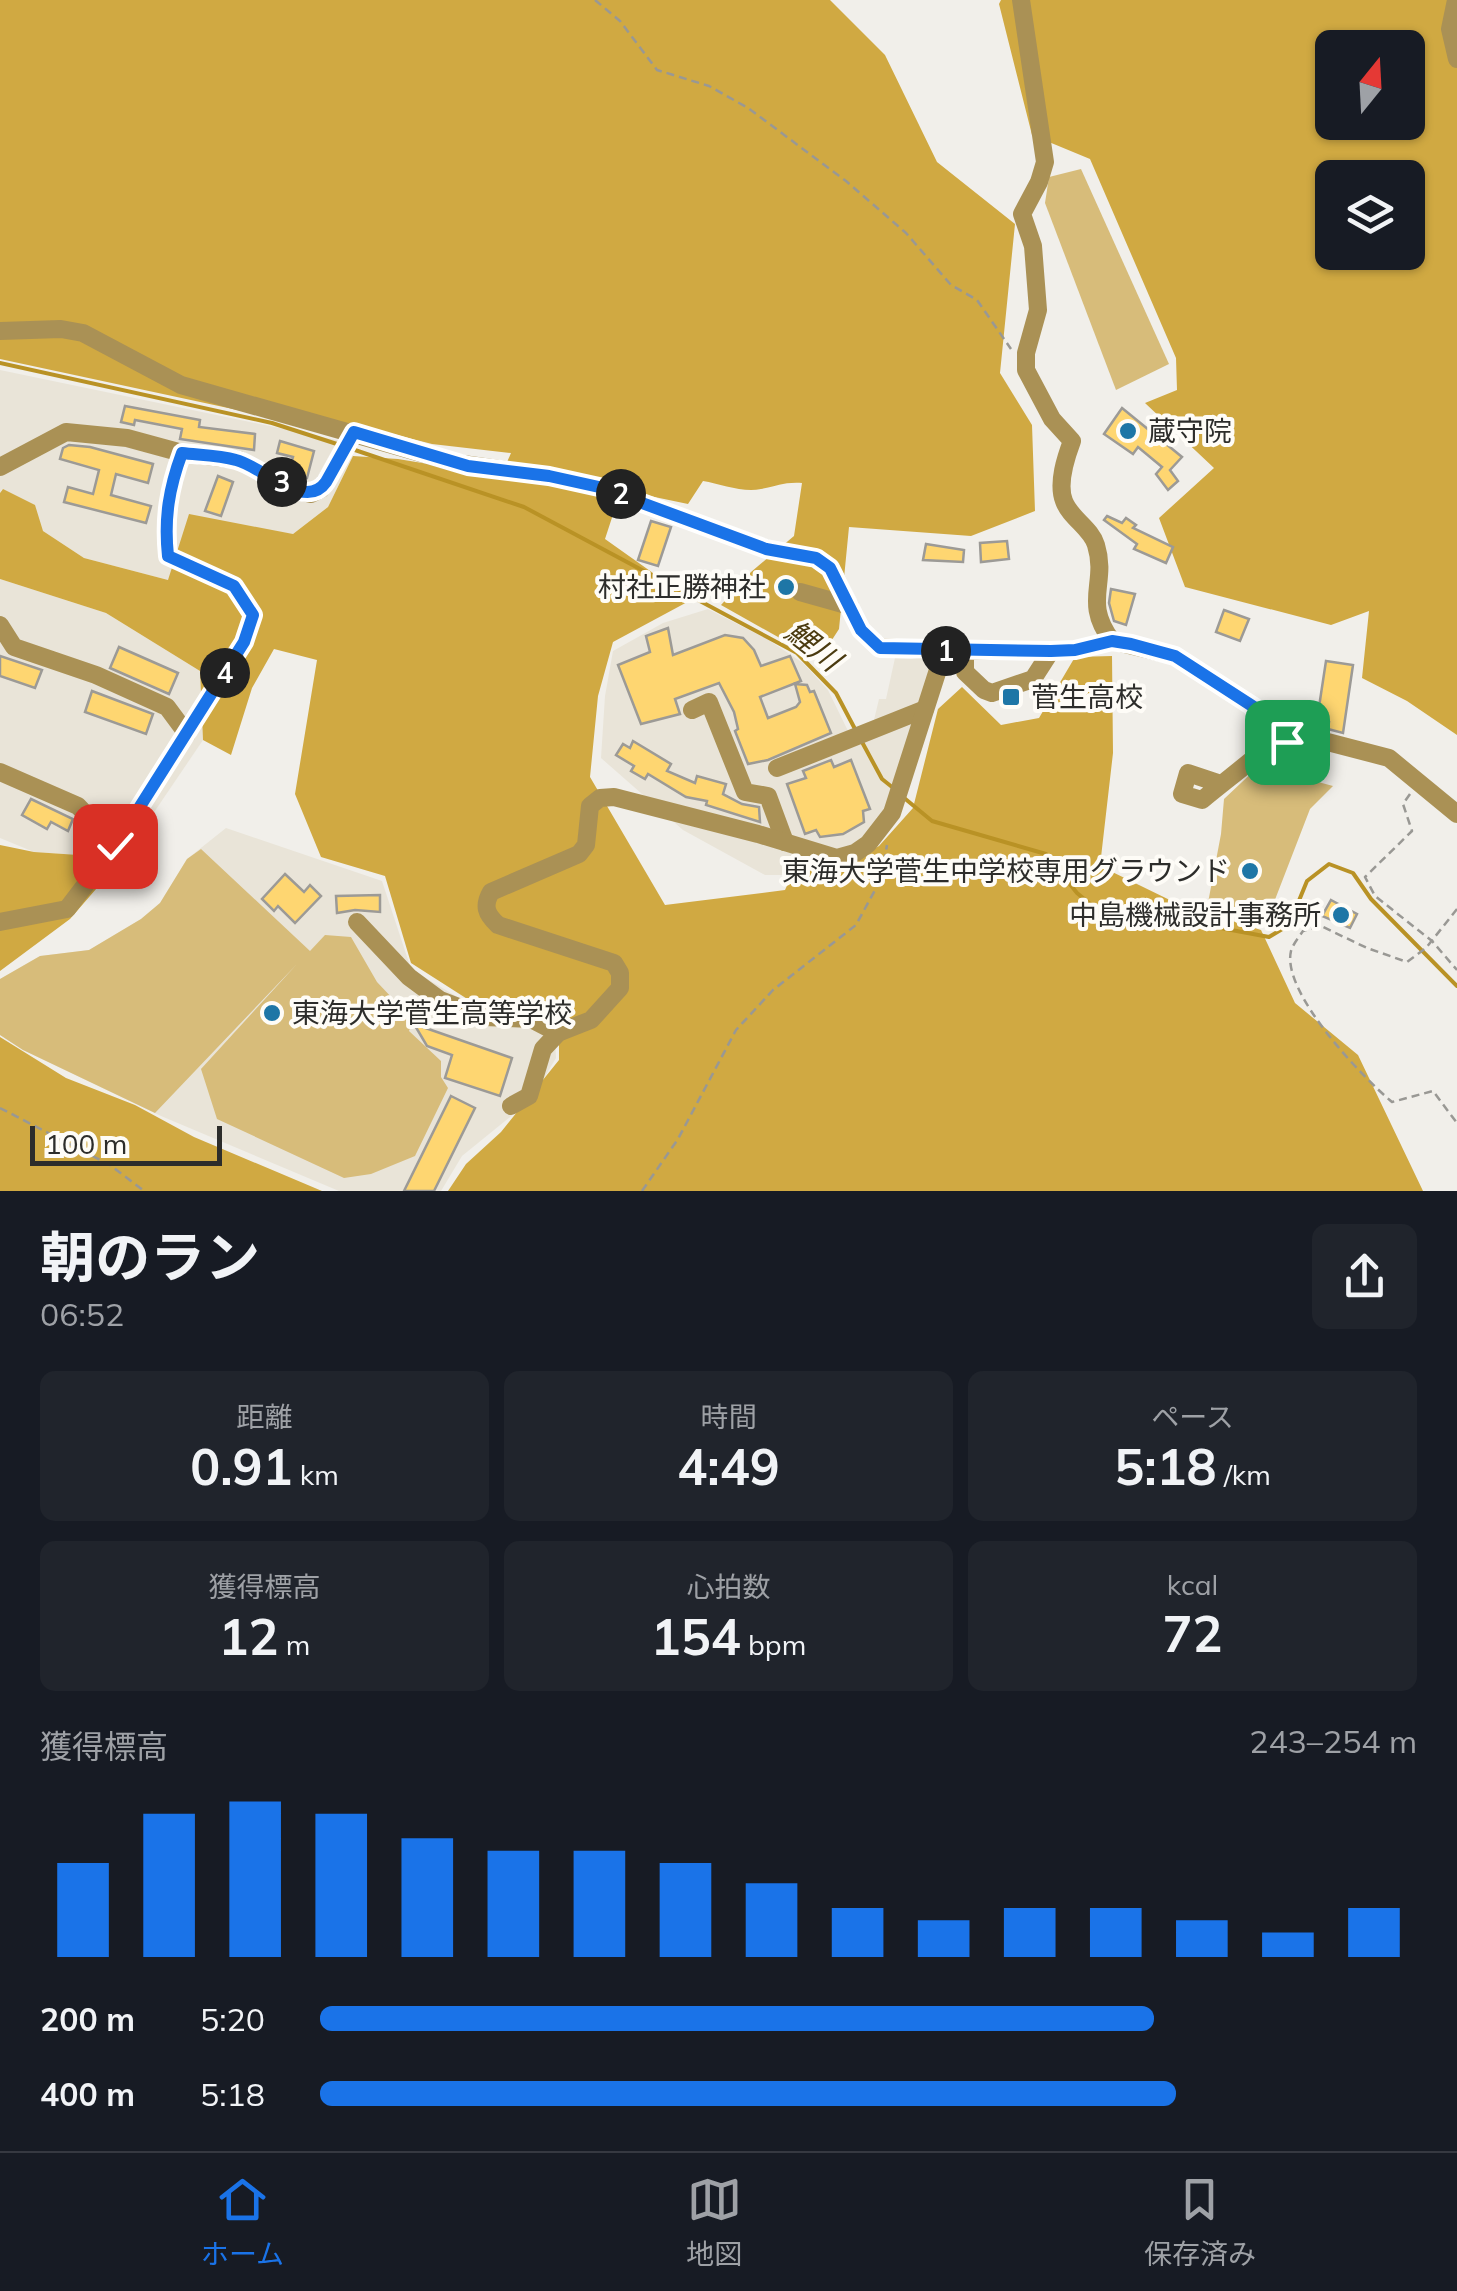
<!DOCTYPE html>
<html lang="ja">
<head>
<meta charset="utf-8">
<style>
  :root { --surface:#171b24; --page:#20242c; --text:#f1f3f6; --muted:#9ea1a6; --line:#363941; --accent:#1a73e8 }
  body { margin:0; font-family:Mulish,"Noto Sans JP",sans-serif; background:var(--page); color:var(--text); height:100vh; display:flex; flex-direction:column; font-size:38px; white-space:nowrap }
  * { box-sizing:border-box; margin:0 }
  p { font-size:32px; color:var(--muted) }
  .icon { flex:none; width:55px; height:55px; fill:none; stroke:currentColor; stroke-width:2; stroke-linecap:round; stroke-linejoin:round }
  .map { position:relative; height:1191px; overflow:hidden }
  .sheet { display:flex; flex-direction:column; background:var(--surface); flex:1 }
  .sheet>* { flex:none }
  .needle { width:65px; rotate:18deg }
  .fabs { position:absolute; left:1315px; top:30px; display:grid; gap:20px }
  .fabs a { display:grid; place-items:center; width:110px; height:110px; border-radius:15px; background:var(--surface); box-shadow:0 2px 8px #0004; font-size:50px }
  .scale { position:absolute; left:30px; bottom:25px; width:192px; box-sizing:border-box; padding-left:10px; border:5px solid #2d2d2b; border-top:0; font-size:28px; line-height:35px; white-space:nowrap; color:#2d2d2b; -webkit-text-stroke:8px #fefcf7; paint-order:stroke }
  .pin { position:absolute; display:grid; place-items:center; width:85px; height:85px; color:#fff; margin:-42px; border-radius:20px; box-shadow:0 5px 15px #0006 }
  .km { position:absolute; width:50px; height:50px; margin:-25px; border-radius:50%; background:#222; color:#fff; font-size:28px; line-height:50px; text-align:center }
  .round { display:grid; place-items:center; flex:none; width:105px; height:105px; border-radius:15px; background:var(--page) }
  .summary { display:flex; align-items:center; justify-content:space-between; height:170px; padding:0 40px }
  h1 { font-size:55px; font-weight:700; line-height:75px }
  .stats { display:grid; grid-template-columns:repeat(3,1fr); gap:15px; height:170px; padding:10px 40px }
  .stats div { display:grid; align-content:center; border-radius:15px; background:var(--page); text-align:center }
  .stats b { font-size:50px; font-weight:700 }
  .stats small { font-size:28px; font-weight:400 }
  .stats p { font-size:28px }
  .chart { height:280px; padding:20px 40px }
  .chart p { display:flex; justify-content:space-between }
  .chart svg { width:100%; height:180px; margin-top:10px; stroke:var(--accent); stroke-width:6 }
  ul { padding:0 40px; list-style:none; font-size:32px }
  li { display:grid; grid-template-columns:160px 120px 1fr; align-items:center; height:75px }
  li i { height:25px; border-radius:12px; background:var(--accent) }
  .tab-bar { display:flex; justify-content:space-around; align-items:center; height:140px; border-top:2px solid var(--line); background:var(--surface); font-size:28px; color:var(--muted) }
  .tab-bar a { display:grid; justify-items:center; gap:5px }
  .tab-bar .active { color:var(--accent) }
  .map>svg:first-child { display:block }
  .built { fill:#e9e4d8 }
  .green { fill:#d7bc7a }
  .forest { fill:#d0a942; fill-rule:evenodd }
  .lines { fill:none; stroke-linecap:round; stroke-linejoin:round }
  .stream { stroke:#b99225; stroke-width:4 }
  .building { fill:#fed671; stroke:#9c9a96; stroke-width:2.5 }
  .path { stroke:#999894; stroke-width:2.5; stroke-dasharray:8 5; stroke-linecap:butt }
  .minor { stroke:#aa9155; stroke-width:18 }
  .route-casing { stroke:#fff; stroke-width:20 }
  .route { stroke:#1a73e8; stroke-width:12 }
  .poi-dot { fill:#1e76a6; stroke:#fefcf7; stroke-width:4 }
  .labels { text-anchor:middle; stroke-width:8; stroke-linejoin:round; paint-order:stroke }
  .poi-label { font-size:28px; fill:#2d2d2b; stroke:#fefcf7; text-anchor:start }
  .water-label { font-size:30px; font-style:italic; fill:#4b3b10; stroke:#fefcf7 }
</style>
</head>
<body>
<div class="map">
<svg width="1457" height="1191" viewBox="0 0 1457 1191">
  <rect width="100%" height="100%" fill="#f1efea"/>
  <!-- built -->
  <g class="built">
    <path d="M0 370 346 442 353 456 328 507 293 534 264 530 168 580 84 558 43 531 2 489 0 493Z"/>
    <path d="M0 579 106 613 200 671 203 740 123 858 34 852 0 838Z"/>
    <path d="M708 609 767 639 803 663 828 690 848 731 874 720 879 699H886L895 658 935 659 902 810 883 838 802 875H765L683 830 601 758 605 696 613 651 663 623Z"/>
    <path d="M226 828 382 881 411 969 469 1004 536 1009 554 1018 556 1058 531 1100 462 1156 441 1191H339L161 1116 23 1050 0 1035V979L40 956 89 950 141 919 160 903 187 859Z"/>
  </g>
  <!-- green -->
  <g class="green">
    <path d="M1081 169 1169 364 1116 390 1045 203 1049 177Z"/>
    <path d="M1259 766 1333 786 1310 809 1271 910 1207 908 1221 834 1224 799Z"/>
    <path d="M201 849 310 951 325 935 351 937 377 982 413 1020 409 1031 441 1061V1077L448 1088 415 1156 371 1174 344 1178 217 1119 201 1069 297 964 155 1113 23 1050 0 1035V979L40 956 89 950 141 919 160 903 187 859Z"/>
  </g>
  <!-- forest -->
  <g class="forest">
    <path d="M0 0H830L885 55 937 162 1015 224 1000 373 1032 425 1035 511 971 536 849 527 839 629 819 660 721 605 751 572 794 536 802 483C783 482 778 486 761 489 743 493 721 484 703 481L688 504 621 490 605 539 691 600 613 642 598 696 590 777 665 905 785 890 802 853 840 867 879 846 913 808 938 709 962 687 1001 725 1039 718 1075 657 1112 656 1113 753 1100 866 1178 904 1261 930 1295 1003 1358 1055 1423 1191H448L466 1164 501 1132 559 1060V1015L538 1006 472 1002 411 963 385 876 321 857 295 794 317 660 274 649 252 688 231 755 203 740 200 671 106 613 0 579V493L3 489 35 505 43 531 84 558 168 580 189 514 293 534 328 507 353 456 398 459 501 476 511 453 432 444 362 426 344 430 265 416 0 359Z"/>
    <path d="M1001 0H1457V735L1407 701 1362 678 1369 611 1331 625 1185 587 1159 518 1214 468 1145 403 1177 390 1176 358 1090 159 1032 135 999 4ZM1332 48H1408V122H1332ZM1332 178H1408V252H1332Z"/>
    <path d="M0 845 34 852 123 858 70 919 0 971Z"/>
    <path d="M0 1037 66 1078 135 1105 194 1137 322 1191H0Z"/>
  </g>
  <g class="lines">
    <!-- stream -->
    <g class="stream">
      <path d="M0 363 272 423 340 445"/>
      <path d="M349 448 524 507 797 653 836 693 855 729"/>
      <path d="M862 742 882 779 892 787"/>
      <path d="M903 797 932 821 1046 854 1077 893 1112 922 1153 927 1183 921 1269 937 1289 925 1307 881 1329 864 1353 873 1371 899 1457 986"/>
    </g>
  </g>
  <!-- building -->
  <g class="building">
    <path d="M125 406 200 420 199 427 255 434 254 450 180 439 182 429 135 420 134 425 121 422Z"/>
    <path d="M1122 408 1182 457 1170 470 1178 481 1168 490 1156 474 1162 467 1138 447 1133 454 1104 434Z"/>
    <path d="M280 441 314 451 307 478 289 472 293 457 277 453Z"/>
    <path d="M69 445 90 447 153 464 148 483 116 474 111 495 151 506 146 523 64 502 68 487 93 494 99 470 60 459 63 448Z"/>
    <path d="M218 476 233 482 221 516 205 511Z"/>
    <path d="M1107 516 1122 523 1126 518 1136 525 1133 528 1173 547 1166 563 1134 549 1137 544 1104 520Z"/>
    <path d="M651 521 671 527 658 566 638 560Z"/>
    <path d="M1007 541 1009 559 981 562 980 543Z"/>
    <path d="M926 544 964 550 963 562 923 560Z"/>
    <path d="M1111 589 1135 594 1126 625 1114 621 1109 603Z"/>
    <path d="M1224 610 1249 619 1240 641 1216 632Z"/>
    <path d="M668 628 673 655 725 635 743 638 754 650 761 666 790 656 801 681 760 697 768 718 796 707 800 702 795 684 807 685 810 692 814 691 831 733 768 760 748 764 735 731 738 729 734 712 719 683 675 699 680 714 641 724 618 665 650 652 646 636Z"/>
    <path d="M119 647 178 673 169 694 110 668Z"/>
    <path d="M0 656 42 670 35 688 0 676Z"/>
    <path d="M1326 661 1353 665 1343 733 1328 729 1329 722 1317 720Z"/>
    <path d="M92 691 153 714 146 734 85 712Z"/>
    <path d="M633 741 671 764 667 771 695 783 697 776 726 784 723 794 742 804 759 807 760 822 706 805 707 801 686 797 648 774 645 779 631 771 634 766 616 755 623 744 630 748Z"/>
    <path d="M831 760 834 767 851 760 870 809 863 811 864 822 843 834 820 837 816 830 805 834 787 784 806 778 803 771Z"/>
    <path d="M31 799 73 819 68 831 51 822 47 829 22 815Z"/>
    <path d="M285 874 304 892 310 885 321 896 295 923 278 906 274 911 262 899Z"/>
    <path d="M380 895V912L355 910 337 913 336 896Z"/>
    <path d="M1331 900 1357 914 1350 928 1322 916Z"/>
    <path d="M414 1024 512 1058 500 1096 445 1078 452 1055 427 1046Z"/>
    <path d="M451 1096 475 1108 434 1191H404Z"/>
  </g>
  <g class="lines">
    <!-- path -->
    <g class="path">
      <path d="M595 0 620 21 657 70 709 86 748 108 846 181 906 233 951 285 977 300 1011 349"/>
      <path d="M1410 794 1403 804 1412 831 1365 877 1375 896 1432 941 1457 970"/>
      <path d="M1457 909 1426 948 1407 962 1367 948 1321 926 1303 931C1299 937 1293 944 1291 951 1281 992 1362 1077 1392 1102L1433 1091 1457 1123"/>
      <path d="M0 1108 110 1165 144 1191"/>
      <path d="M642 1191 678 1139 736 1030 773 990 856 925 881 879 887 845"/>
    </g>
    <!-- minor -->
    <g class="minor">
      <path d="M1021 0 1045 162 1039 182 1022 214 1033 246 1038 310 1026 353V370L1052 419 1072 441C1066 457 1057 483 1064 501 1070 518 1091 528 1096 545 1108 584 1082 601 1112 641"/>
      <path d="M1456 0 1450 29 1457 59"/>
      <path d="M0 331 61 329 83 333 181 385 456 463 549 476 599 487 767 549 816 558 831 568 861 630 880 647 944 651 1075 650 1112 641 1175 656 1293 733 1389 758 1457 814"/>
      <path d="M0 467 66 432 127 438 182 453 239 460 298 491 311 494 321 489 354 432"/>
      <path d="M800 592 850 606"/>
      <path d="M0 625 14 647 96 675 167 707 187 734"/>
      <path d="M965 650V672L984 690 992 693 1033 679 1051 651"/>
      <path d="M692 710 709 702 745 792 768 796 785 842"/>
      <path d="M777 768 925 709"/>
      <path d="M0 772 78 806 115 846"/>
      <path d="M1221 784 1188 773 1182 794 1202 800C1219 786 1236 773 1253 759 1266 749 1283 747 1293 733"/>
      <path d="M0 922 67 909 115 846 244 642 253 615 234 585 168 556C164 518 169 488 182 453"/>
      <path d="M357 922 409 977 440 1000 484 1017 531 1019 558 1033"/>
      <path d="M511 1106 529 1096 543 1049 558 1033 591 1020 620 988V973L614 963 498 925C486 914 483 906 491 892L579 854 586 845 590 806 600 798 614 797 758 834 837 858 855 853 868 844 892 813 944 651"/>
    </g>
  </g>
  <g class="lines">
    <!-- route casing -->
    <g class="route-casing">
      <path id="route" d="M115 846 244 642 253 615 234 586 168 556C164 518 169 488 182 453 199 455 219 455 236 460 262 466 305 512 326 482L354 432 468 466 549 476 599 487 766 549 816 558 830 568 861 630 880 648 1051 651 1075 650 1112 641 1131 644 1175 656 1294 733 1287 742"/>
    </g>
    <!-- route -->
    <use href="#route" class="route"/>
  </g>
  <!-- markers -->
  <g class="poi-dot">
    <circle cx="1128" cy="431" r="10"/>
    <circle cx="786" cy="587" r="10"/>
    <rect x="1001" y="687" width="20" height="20" rx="5"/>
    <circle cx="1250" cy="871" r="10"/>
    <circle cx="1341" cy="915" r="10"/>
    <circle cx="272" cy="1013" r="10"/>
  </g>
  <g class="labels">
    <!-- poi labels -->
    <g class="poi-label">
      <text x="1148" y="441">蔵守院</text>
      <text x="766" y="597" text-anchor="end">村社正勝神社</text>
      <text x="1031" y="707">菅生高校</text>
      <text x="1230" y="881" text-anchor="end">東海大学菅生中学校専用グラウンド</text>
      <text x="1321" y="925" text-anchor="end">中島機械設計事務所</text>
      <text x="292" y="1023">東海大学菅生高等学校</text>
    </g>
    <!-- water labels -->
    <g class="water-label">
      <text transform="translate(813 646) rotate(38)" y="10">鯉川</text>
    </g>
  </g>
</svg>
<div class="fabs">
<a><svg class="needle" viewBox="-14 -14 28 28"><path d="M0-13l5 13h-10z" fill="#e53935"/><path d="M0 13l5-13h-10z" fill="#9ea1a6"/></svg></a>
<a><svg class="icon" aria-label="layers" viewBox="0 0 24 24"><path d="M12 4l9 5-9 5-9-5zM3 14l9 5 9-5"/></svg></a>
</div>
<div class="scale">100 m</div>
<div class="pin" style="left:1287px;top:742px;background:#1e9e55"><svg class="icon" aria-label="arrive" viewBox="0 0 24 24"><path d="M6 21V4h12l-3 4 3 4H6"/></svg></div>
<div class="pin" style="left:115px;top:846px;background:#d93025"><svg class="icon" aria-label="check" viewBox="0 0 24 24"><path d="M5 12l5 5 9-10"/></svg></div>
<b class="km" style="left:946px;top:651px">1</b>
<b class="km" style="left:621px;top:494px">2</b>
<b class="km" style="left:282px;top:482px">3</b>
<b class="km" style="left:225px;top:673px">4</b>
</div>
<section class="sheet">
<div class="summary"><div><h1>朝のラン</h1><p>06:52</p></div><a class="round"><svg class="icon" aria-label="share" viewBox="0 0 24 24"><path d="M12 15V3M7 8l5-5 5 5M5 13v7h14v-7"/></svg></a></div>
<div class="stats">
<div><p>距離</p><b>0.91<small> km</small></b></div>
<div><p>時間</p><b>4:49</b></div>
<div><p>ペース</p><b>5:18<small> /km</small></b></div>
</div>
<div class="stats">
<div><p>獲得標高</p><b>12<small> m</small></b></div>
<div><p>心拍数</p><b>154<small> bpm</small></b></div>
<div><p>kcal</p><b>72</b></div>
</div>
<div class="chart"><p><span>獲得標高</span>243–254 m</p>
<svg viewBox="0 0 160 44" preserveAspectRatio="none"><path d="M5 44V21M15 44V9M25 44V6M35 44V9M45 44V15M55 44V18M65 44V18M75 44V21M85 44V26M95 44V32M105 44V35M115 44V32M125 44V32M135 44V35M145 44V38M155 44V32"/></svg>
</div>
<ul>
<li><b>200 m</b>5:20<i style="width:76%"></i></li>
<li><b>400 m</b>5:18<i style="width:78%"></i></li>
</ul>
</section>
<nav class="tab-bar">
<a class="active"><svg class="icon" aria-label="home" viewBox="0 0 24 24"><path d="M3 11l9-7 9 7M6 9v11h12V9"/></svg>ホーム</a>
<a><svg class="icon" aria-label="map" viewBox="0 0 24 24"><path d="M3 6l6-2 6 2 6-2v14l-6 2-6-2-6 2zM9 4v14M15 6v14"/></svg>地図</a>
<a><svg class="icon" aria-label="saved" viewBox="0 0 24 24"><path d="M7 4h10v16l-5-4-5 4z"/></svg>保存済み</a>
</nav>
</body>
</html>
